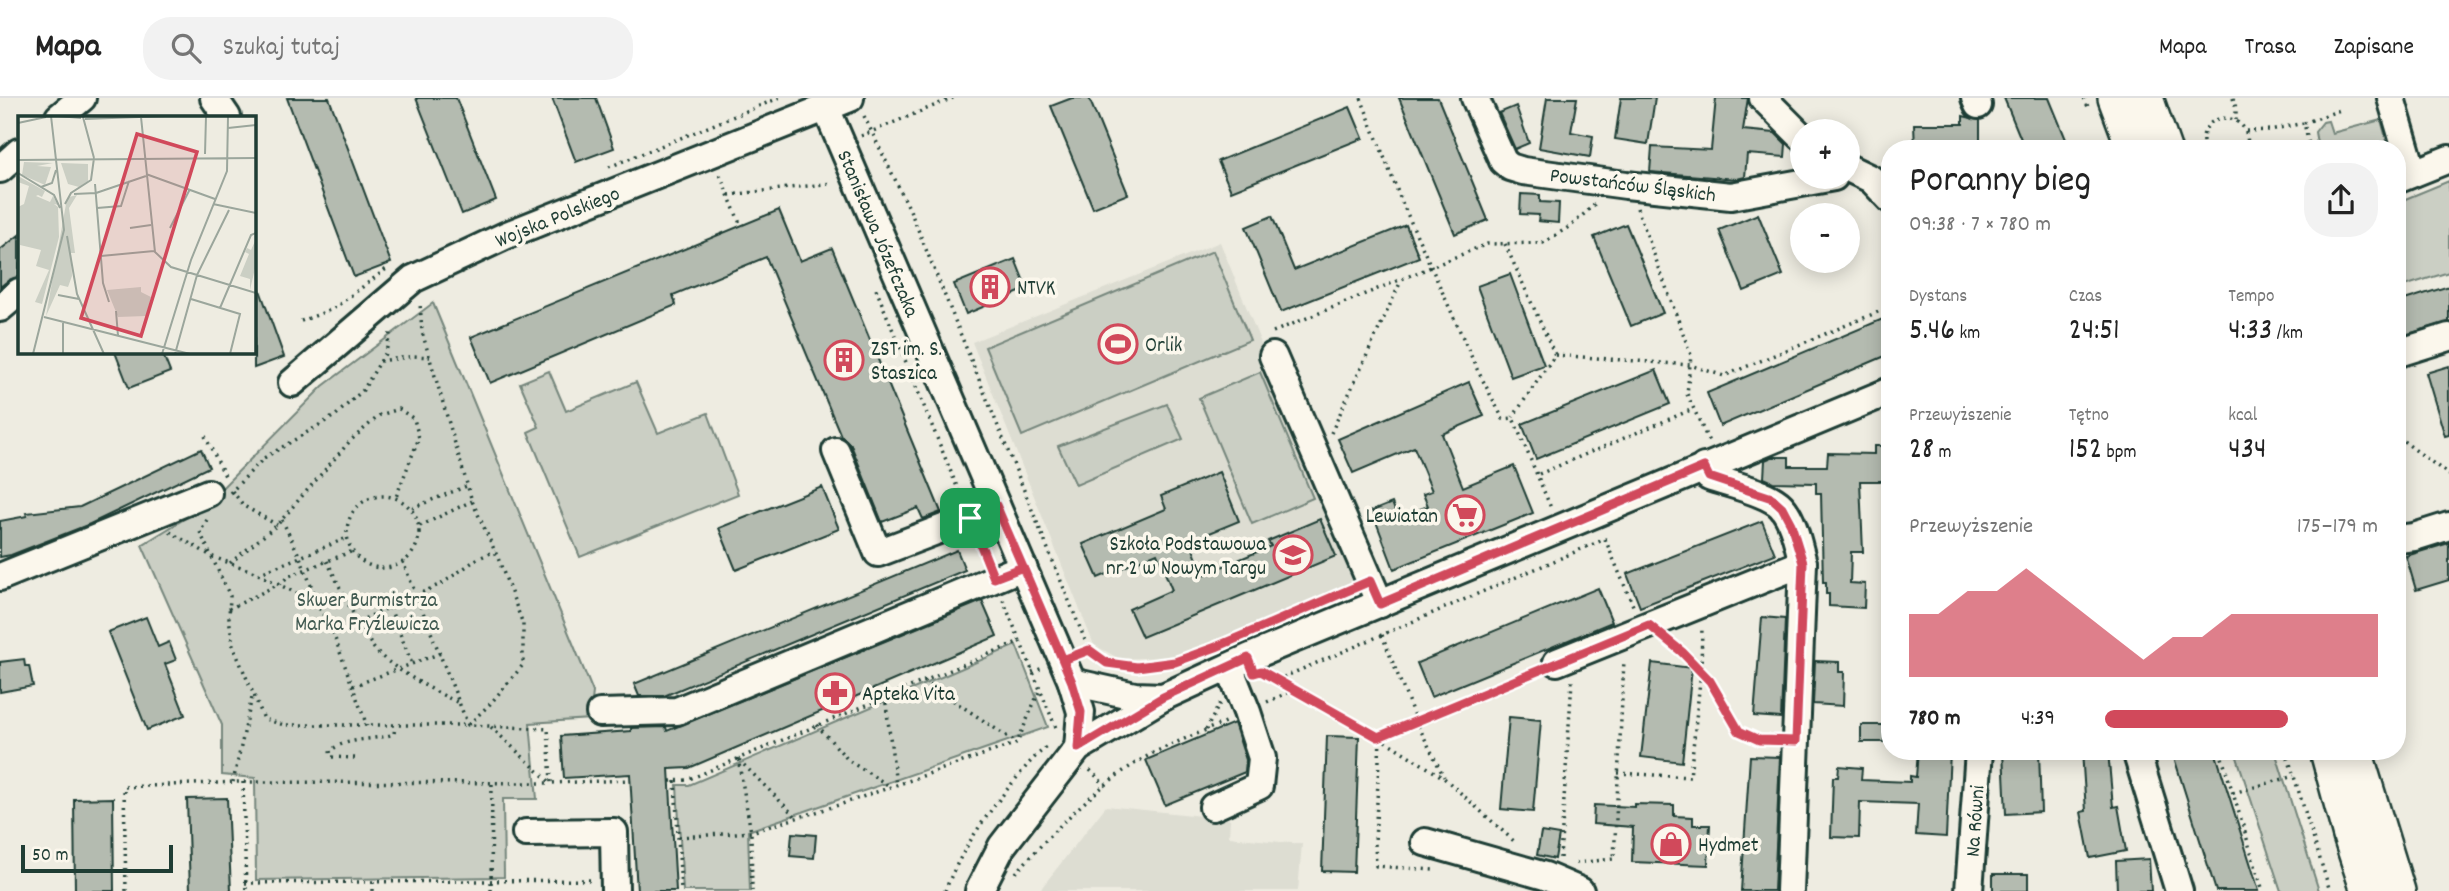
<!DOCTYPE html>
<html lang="pl">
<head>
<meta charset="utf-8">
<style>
  :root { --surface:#fff; --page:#f2f2f2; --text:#222; --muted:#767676; --line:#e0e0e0; --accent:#d1495b }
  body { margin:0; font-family:Dekko,sans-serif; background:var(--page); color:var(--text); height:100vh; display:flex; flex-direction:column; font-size:26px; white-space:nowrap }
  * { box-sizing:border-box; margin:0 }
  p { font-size:23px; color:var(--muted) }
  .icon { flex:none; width:38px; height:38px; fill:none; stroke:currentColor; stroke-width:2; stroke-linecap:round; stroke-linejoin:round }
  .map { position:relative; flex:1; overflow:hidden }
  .drawer { position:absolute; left:1881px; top:42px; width:525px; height:620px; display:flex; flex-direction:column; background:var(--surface); border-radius:28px; box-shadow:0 4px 18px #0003 }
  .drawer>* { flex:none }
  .tools { position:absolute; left:1790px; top:21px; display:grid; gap:14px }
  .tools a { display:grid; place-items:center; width:70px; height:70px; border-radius:50%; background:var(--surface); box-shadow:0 4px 18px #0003; font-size:35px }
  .scale { position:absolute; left:21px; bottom:18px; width:152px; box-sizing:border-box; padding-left:7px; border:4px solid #1f3d34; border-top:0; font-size:19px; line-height:24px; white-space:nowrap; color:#1f3d34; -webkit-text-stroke:5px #fbf7ec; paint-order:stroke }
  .pin { position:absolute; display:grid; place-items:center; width:60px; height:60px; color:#fff; margin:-30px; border-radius:14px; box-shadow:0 4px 10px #0006 }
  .round { display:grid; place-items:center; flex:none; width:74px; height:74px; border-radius:28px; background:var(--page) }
  .overview { display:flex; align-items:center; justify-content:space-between; height:119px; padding:0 28px }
  h1 { font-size:38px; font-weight:600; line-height:52px }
  .metrics { display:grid; grid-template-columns:repeat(3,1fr); gap:10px; height:119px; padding:7px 28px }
  .metrics div { display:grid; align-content:center }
  .metrics b { font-size:30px; font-weight:600 }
  .metrics small { font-size:19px; font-weight:400 }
  .metrics p { font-size:19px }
  .chart { height:196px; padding:14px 28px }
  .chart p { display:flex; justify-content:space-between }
  .chart svg { width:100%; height:126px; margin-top:7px; fill:var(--accent); opacity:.7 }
  ul { padding:0 28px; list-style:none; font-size:23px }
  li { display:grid; grid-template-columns:112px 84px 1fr; align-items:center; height:52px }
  li i { height:18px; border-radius:9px; background:var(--accent) }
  header { display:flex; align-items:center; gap:42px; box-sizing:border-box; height:98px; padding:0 35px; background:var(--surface); border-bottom:2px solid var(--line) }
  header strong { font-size:33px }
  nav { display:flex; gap:38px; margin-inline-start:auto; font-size:24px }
  .search { width:490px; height:63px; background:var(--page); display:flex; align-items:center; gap:18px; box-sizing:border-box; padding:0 24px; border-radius:28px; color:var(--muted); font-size:26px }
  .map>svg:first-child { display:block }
  .built { fill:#ddddd2 }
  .green { fill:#cbcfc4; stroke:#75867c; stroke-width:2 }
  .building { fill:#b4bbb0; stroke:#1f3d34; stroke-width:2 }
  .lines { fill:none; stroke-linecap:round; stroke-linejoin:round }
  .minor-casing { stroke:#1f3d34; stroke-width:32 }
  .major-casing { stroke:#1f3d34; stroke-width:38 }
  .path { stroke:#1f3d34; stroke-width:3.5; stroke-dasharray:2 5; stroke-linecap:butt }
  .minor { stroke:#fbf7ec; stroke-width:26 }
  .major { stroke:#fbf7ec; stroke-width:33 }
  .route-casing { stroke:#fff; stroke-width:14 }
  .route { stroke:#d1495b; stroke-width:9 }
  .labels { text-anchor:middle; stroke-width:7; stroke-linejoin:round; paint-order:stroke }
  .street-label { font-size:21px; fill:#1f3d34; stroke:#fbf7ec }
  .poi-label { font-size:21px; fill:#1f3d34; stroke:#fbf7ec; text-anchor:start }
  .park-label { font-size:21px; fill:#415a51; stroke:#fbf7ec }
  .inset-road { fill:none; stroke:#9ba69c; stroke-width:2 }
  .view { fill:#d1495b; fill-opacity:0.15; stroke:#d1495b; stroke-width:3.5 }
  .inset-edge { fill:none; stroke:#1f3d34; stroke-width:3.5 }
</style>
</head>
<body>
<header>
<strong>Mapa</strong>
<div class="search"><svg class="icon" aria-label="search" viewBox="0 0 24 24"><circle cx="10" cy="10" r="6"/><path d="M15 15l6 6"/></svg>Szukaj tutaj</div>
<nav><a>Mapa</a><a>Trasa</a><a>Zapisane</a></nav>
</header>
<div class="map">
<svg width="2449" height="793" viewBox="0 0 2449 793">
  <rect width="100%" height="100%" fill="#eeece1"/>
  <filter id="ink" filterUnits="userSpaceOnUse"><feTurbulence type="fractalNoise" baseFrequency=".0143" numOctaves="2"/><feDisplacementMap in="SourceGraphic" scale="14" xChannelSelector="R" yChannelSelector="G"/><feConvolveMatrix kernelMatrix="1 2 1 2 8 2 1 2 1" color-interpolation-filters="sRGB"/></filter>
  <g filter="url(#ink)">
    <!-- built -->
    <g class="built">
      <path d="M1220 144 1357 482 1248 530 1169 559 1120 561 1094 547 972 244Z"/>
      <path d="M1106 708 1230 721 1229 739 1302 746 1298 793H1039Z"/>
    </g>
    <!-- green -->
    <g class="green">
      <path d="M2381 22 2389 51H2318L2315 34 2323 24 2328 23 2332 35Z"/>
      <path d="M2449 83V174L2398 190V104Z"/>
      <path d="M1213 153 1250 242 1022 338 985 249Z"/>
      <path d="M433 205 593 594 590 621 530 625 537 701H503L504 779 256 782 255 680 222 677V627L142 447 202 410 323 288Z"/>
      <path d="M549 273 566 313 636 284 658 335 708 315 738 396 580 459 528 334 539 329 520 285Z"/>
      <path d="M1260 274 1313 400 1252 426 1199 300Z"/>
      <path d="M1167 306 1183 341 1076 387 1058 348Z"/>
      <path d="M1016 547 1048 629 748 733 750 793H683L677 687H689Z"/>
      <path d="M2235 653H2275L2319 793H2281Z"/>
    </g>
    <!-- building -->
    <g class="building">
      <path d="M287 0H329L391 165 354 179Z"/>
      <path d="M416 0H456L496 102 462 116Z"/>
      <path d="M552 0H596L614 50 576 64Z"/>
      <path d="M1072 0H1089L1128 96 1093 110 1051 8Z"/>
      <path d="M1399 0H1438L1488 122 1455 136Z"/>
      <path d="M1547 0H1577L1571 34 1593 38 1590 59 1539 50Z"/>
      <path d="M1621 0H1655L1648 46 1615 41Z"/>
      <path d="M1716 0H1748L1743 32 1775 35 1786 46 1785 59 1747 56 1745 79 1737 81 1650 74 1652 49 1711 52Z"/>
      <path d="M2004 0H2049L2070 51H2025Z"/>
      <path d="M1516 8 1529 45 1515 51 1499 15Z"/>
      <path d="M1350 9 1363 40 1231 93 1218 63Z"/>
      <path d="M1963 18 1980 22V49L1915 51 1914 26H1963Z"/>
      <path d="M1521 96 1540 97V104L1559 105 1558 125 1538 123 1539 117 1520 116Z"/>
      <path d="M779 112 800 163 832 150 941 414 923 421 918 410 882 424 851 347 841 338 766 159 673 197 676 207 490 285 471 239Z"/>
      <path d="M1758 116 1783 177 1744 193 1719 132Z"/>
      <path d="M1272 118 1294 172 1406 127 1419 159 1281 214 1246 129Z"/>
      <path d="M1626 126 1663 215 1631 228 1594 139Z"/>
      <path d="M19 137V179L9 182 0 189V152Z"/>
      <path d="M1015 161 1027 191 966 216 954 186Z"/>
      <path d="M1510 176 1544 267 1511 279 1477 188Z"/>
      <path d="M254 181H256L284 259 254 270Z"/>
      <path d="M2449 188V224L2398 239V204Z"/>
      <path d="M1890 218V256L1720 328 1707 295Z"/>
      <path d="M115 254H162L170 274 129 290Z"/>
      <path d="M2449 268V337L2445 338 2426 275Z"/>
      <path d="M1656 272 1670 306 1536 361 1522 326Z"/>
      <path d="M1469 284 1484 318 1442 336 1463 389 1514 368 1533 415 1394 471 1372 413 1392 405 1398 420 1428 408 1423 396 1432 393 1414 349 1353 375 1338 341Z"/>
      <path d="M1874 348H1890V383H1860L1863 454H1851L1850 485 1865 486 1864 510 1829 508V496H1826V484H1823L1821 395H1816V385L1773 384 1764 380 1765 362 1772 359H1789V368H1827L1828 355 1874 356Z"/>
      <path d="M201 351 209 369 90 426 11 457 0 459V423L27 418 26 415 80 409Z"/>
      <path d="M1219 374 1239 423 1190 443 1203 477 1271 448 1268 443 1320 421 1336 458 1142 539 1129 511 1172 492 1157 455 1098 480 1083 446 1166 411 1161 398Z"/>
      <path d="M822 389 839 431 736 472 719 430Z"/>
      <path d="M1762 423 1775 456 1640 509 1627 476Z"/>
      <path d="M2449 445V482L2416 492 2406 458Z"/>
      <path d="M957 452 965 472 664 598H639L634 586Z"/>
      <path d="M1598 490 1612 524 1431 599 1417 565Z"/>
      <path d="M982 503 997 538 689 670 669 671 676 793H637L630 676 564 680 561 638 631 633V630L666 629 667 633Z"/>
      <path d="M146 519 158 549 169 544 176 562 165 566 185 617 147 632 108 534Z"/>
      <path d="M1762 519 1785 521 1781 620 1754 618Z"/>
      <path d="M24 561 25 568H29L33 588 0 594V564Z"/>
      <path d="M1815 563 1839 564V574H1844L1843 608 1813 606Z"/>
      <path d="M1652 565 1692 570 1682 664 1641 659Z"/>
      <path d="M1509 619 1541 622 1533 714 1501 711Z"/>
      <path d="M1234 625 1246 662 1245 674 1165 707 1146 662Z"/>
      <path d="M1861 627H1885L1884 644H1861Z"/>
      <path d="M1327 638 1359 639 1354 774 1322 773Z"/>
      <path d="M1918 653H1950L1946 739 1916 737 1918 706 1860 704 1859 740 1831 739 1833 679H1838L1839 668 1862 670 1861 682 1910 684V678L1916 679Z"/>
      <path d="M2003 653H2039L2041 714 2006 716Z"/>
      <path d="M2082 653H2108L2113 709 2118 708 2126 753 2090 760 2081 714 2086 713Z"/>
      <path d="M2172 653H2215L2259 793H2216Z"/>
      <path d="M1750 658 1780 659 1774 793H1741Z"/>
      <path d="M113 700 114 793H75L74 701Z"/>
      <path d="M227 700 231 793H190L187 701Z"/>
      <path d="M1634 706 1674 707V718L1693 719V727H1710L1708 767 1632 764 1633 729 1593 726 1594 707 1634 709Z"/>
      <path d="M1541 734 1559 737 1555 761 1537 757Z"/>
      <path d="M792 735 816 737 814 760 790 758Z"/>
      <path d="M2149 761 2151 793H2117L2116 763Z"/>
      <rect x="1993" y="776" width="35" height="17"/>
    </g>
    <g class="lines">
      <!-- minor casing -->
      <g class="minor-casing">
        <g id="minor">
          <path d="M214 0 227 19"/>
          <path d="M1475 0 1503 63 1510 69 1523 73 1626 87 1731 98 1834 79"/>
          <path d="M1763 0 1802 39"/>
          <path d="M1975 0 1978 7"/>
          <path d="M2391 0 2413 75"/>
          <path d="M826 10 1072 584 1081 614 1078 650"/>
          <path d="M59 19 82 0"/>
          <path d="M1848 70 1871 81 1890 101"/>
          <path d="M0 71 19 54"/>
          <path d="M2399 81 2449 61"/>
          <path d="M0 210 19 194"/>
          <path d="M2398 255 2449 239"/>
          <path d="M1273 258 1380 506"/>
          <path d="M292 285 413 181 507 137 850 0"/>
          <path d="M836 353 878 455 970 420 996 407"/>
          <path d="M1704 369 1709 379C1728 386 1768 394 1781 408 1794 422 1798 447 1803 465"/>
          <path d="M2398 441 2414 439 2449 428"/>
          <path d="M0 479 208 395"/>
          <path d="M1557 564 1803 465 1790 793"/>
          <path d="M1072 584 1135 598 1163 599"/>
          <path d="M600 615 677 613 1023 469"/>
          <path d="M2136 653 2179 793"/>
          <path d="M1213 709 1259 688 1262 660 1247 614 1229 569"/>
          <path d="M526 735 614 734 615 793"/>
          <path d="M1425 744 1545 778 1580 793"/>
          <path d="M979 793 1002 748 1078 650 1163 599 1248 560 1890 293"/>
          <path d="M1969 793 1979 653"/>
        </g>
      </g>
      <!-- major casing -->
      <g class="major-casing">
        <g id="major">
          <path d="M2115 0 2134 51"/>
          <path d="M2146 0 2164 51"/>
          <path d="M2327 653 2350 738 2368 793"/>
          <path d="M2355 653 2398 793"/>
        </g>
      </g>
      <!-- path -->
      <g class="path">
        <path d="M1361 0 1401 102 1477 271 1503 321 1513 320 1551 410"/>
        <path d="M2084 0 2089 11"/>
        <path d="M2233 0 2236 10V22"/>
        <path d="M864 18 910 112 1089 552"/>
        <path d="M2304 25 2343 11"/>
        <path d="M2246 33 2270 32 2304 25 2310 51"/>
        <path d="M861 38 953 0"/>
        <path d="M2248 44 2257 51"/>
        <path d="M2204 51C2194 11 2254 9 2247 51"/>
        <path d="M609 69 779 0"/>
        <path d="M720 77 741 128"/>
        <path d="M729 97 833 85"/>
        <path d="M1637 110 1691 257 1687 296 1709 344"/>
        <path d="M1505 146 1555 257 1513 319"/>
        <path d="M876 191 962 401"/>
        <path d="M301 223 333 211 389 169"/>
        <path d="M1273 234 1487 146 1543 145 1572 127 1595 106"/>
        <path d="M1555 257 1690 267 1724 278 1890 209"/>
        <path d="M380 263 414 258 430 259"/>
        <path d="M1331 335 1401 183"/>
        <path d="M205 338 226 380"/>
        <path d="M2398 339 2449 377"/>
        <path d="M1539 376 1693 311"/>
        <path d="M232 393 244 408 277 427"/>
        <path d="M230 395 264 360 336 317 363 292 386 254 391 231"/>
        <circle cx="383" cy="434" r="36"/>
        <path d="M412 410 467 388"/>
        <path d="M207 422 200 434 230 498 229 520 233 548 264 621 284 627H468L490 606 523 567V526L498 460 472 403 422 234 420 205"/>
        <path d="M282 422 300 459 320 510"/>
        <path d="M420 428 472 403"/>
        <path d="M170 434 213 459 252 473 298 496 321 512 333 535 367 628"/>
        <path d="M978 441 986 459"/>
        <path d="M327 463C341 491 356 524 373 549 385 567 439 596 459 605"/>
        <path d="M230 465 277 427 350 343 380 317 399 311 414 321 419 340 396 399"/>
        <path d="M258 476 347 440"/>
        <path d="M2398 485 2402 498 2398 500"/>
        <path d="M1003 502 1020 543"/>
        <path d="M390 510 412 566"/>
        <path d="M229 511 279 486 289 478 353 453"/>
        <path d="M333 535 443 485 477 461 495 453"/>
        <path d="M1382 537 1416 623 1444 679"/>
        <path d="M1669 543 1710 583 1739 633 1760 641 1775 642"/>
        <path d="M1083 554 1089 552C1094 556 1100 562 1106 565 1132 576 1173 564 1198 555"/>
        <path d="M1032 574 1043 570"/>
        <path d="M1269 578 1392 647 1444 680 1516 745"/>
        <path d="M1277 582 1605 441 1634 510"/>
        <path d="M924 583 1017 645"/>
        <path d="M353 588 441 555"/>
        <path d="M885 598 896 687"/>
        <path d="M1267 604 1294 592"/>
        <path d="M817 627 849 663 891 689"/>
        <path d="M491 629 551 685 630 682"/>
        <path d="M1206 632 1220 605"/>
        <path d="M1378 639 1537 572"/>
        <path d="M1380 641 1375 745 1376 768 1433 772"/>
        <path d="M2220 653 2263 793"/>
        <path d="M2286 653 2330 793"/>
        <path d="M355 660 331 659 330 653C347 639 373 643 394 636L395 628"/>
        <path d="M738 660 751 734 752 793"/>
        <path d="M739 662 797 720"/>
        <path d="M1090 672 1106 688"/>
        <path d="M1618 675 1690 679 1701 573 1702 528"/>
        <path d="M670 683 687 682 1020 543 1056 630"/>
        <path d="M675 683 681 793"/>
        <path d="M233 684 252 599"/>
        <path d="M243 684 246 793"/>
        <path d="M2233 695 2294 678"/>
        <path d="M679 739 751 734 842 706 1017 645 1040 591"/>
        <path d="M1560 760 1572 583"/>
        <path d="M1576 765 1614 761 1624 562"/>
        <path d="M1016 775C1056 730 1101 682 1155 654 1178 643 1202 634 1225 624"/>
        <path d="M373 784V793"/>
        <path d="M245 785 593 782"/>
        <path d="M126 793 124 689 238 684 551 685 548 631 468 627 403 464"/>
        <path d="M491 793 492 685"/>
        <path d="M945 793C961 752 986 717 1014 683 1025 670 1034 658 1048 648"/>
      </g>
      <!-- minor -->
      <use href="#minor" class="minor"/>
      <!-- major -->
      <use href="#major" class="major"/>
    </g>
  </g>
  <g class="lines" filter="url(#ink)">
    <!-- route casing -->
    <g class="route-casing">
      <path id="route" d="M970 420 994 480 1023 469 1072 584 1081 614 1078 650 1163 599 1248 560 1254 575 1261 573 1378 639 1649 527 1682 554 1710 583 1739 633 1759 642 1796 643 1803 465 1791 426 1782 409 1772 400 1709 379 1704 369 1380 506 1370 483 1216 549 1175 564 1137 569 1107 565 1089 552 1063 562 996 407 970 420"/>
    </g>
    <!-- route -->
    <use href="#route" class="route"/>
  </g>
  <!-- icons -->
  <defs>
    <g id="building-ring" transform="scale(2.0125)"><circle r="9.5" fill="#fbf7ec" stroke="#d1495b" stroke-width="1.5"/><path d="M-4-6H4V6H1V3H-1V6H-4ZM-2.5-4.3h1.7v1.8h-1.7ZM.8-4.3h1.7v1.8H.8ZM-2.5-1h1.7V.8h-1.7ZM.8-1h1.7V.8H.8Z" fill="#d1495b"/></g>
    <g id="stadium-ring" transform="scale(2.0125)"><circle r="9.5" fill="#fbf7ec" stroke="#d1495b" stroke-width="1.5"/><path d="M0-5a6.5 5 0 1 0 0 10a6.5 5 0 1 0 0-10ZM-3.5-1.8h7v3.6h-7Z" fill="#d1495b"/></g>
    <g id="supermarket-ring" transform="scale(2.0125)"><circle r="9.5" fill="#fbf7ec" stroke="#d1495b" stroke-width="1.5"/><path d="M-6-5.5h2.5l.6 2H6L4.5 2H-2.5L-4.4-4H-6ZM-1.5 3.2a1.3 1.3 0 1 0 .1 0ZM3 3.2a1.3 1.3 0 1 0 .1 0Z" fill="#d1495b"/></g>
    <g id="school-ring" transform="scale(2.0125)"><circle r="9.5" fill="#fbf7ec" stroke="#d1495b" stroke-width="1.5"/><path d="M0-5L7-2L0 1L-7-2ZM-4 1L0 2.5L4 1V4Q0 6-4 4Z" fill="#d1495b"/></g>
    <g id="pharmacy-ring" transform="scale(2.0125)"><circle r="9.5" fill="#fbf7ec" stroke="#d1495b" stroke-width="1.5"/><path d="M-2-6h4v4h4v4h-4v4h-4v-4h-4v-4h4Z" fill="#d1495b"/></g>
    <g id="shop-ring" transform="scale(2.0125)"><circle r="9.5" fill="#fbf7ec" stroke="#d1495b" stroke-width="1.5"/><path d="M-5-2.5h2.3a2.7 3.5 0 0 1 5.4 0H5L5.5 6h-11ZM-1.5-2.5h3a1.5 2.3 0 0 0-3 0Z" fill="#d1495b"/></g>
  </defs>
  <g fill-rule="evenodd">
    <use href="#building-ring" x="990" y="189"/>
    <use href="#stadium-ring" x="1118" y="246"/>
    <use href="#building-ring" x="844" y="262"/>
    <use href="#supermarket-ring" x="1465" y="417"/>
    <use href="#school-ring" x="1293" y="457"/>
    <use href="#pharmacy-ring" x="835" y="595"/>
    <use href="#shop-ring" x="1671" y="746"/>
  </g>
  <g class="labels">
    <!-- street labels -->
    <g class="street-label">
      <text transform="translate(1633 86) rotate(7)" y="7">Powstańców Śląskich</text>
      <text transform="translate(557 118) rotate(-22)" y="7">Wojska Polskiego</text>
      <text transform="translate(879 135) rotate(67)" y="7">Stanisława Józefczaka</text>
      <text transform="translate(1974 723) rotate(-86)" y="7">Na Równi</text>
    </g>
    <!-- poi labels -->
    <g class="poi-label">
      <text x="1017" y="196">NTVK</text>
      <text x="1145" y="253">Orlik</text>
      <text x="871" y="257">ZST im. S.<tspan x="871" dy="24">Staszica</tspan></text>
      <text x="1438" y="424" text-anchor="end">Lewiatan</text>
      <text x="1266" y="452" text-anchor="end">Szkoła Podstawowa<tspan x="1266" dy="24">nr 2 w Nowym Targu</tspan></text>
      <text x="862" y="602">Apteka Vita</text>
      <text x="1698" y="753">Hydmet</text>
    </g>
    <!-- park labels -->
    <g class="park-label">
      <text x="367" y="508">Skwer Burmistrza<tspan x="367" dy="24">Marka Fryźlewicza</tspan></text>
    </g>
  </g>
  <!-- overview -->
  <g transform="translate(18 18)">
    <rect width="238" height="238" fill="#eeece1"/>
    <path d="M6 46 35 47 19 50 33 51 27 69 4 59ZM43 47 70 48V65L61 71 50 68ZM0 60 27 75 24 81 20 79 18 80 32 86 35 80 40 89 36 88 40 91 41 121 24 188 17 186 31 154 18 150 23 134 2 129 0 91 6 88 11 70 0 66ZM59 79 51 92 57 137H53L54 160 50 171 42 169 28 200 48 88 51 81ZM238 123V148L232 174V163L222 160 231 138 227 136 229 132 233 134ZM123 171V176L133 181 128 200 100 201 89 174Z" fill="#cbcfc4"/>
    <path class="inset-road" d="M40 0 63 2M155 0H184M65 1 76 42M123 1 137 136 153 151 238 177M67 3 148 0M0 7 28 1M210 12 238 9M187 38 188 0M0 44 238 42M0 57 36 79 42 92M128 58 197 83M77 68 85 167 91 186M23 71 34 67 38 54M78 77 128 60M56 78 78 77M47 88 53 77 73 64 76 42M195 88 238 97M79 92 103 90 111 65M112 112 133 109M152 112 172 73M49 120 59 178 86 238M83 140 136 135M40 179 61 183M173 183 222 198 212 238M202 192 233 119 238 117M98 195 100 220M26 201 172 238M45 207V238M15 238 46 114 33 0M144 238 173 144 209 55 210 0M157 238 179 159 211 94"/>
    <path class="view" d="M119 18 179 36 123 220 63 202Z"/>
    <rect width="238" height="238" class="inset-edge"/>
  </g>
</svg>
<div class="tools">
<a>+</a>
<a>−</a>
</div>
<div class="scale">50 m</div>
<div class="pin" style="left:970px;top:420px;background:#1e9e55"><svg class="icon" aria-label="arrive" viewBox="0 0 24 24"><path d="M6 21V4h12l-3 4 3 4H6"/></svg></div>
<section class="drawer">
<div class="overview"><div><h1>Poranny bieg</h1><p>09:38 · 7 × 780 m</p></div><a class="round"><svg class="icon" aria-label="share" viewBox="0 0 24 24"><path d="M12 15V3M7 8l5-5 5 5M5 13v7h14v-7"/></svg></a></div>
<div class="metrics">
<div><p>Dystans</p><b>5.46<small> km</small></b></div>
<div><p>Czas</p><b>24:51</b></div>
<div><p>Tempo</p><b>4:33<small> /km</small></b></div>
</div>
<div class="metrics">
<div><p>Przewyższenie</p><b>28<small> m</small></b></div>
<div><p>Tętno</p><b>152<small> bpm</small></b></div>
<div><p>kcal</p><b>434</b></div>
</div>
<div class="chart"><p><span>Przewyższenie</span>175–179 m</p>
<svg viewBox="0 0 160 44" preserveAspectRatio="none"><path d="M0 44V22L10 22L20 14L30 14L40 6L50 14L60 22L70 30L80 38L90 30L100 30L110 22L120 22L130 22L140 22L150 22L160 22V44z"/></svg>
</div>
<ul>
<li><b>780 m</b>4:39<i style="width:67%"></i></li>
</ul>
</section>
</div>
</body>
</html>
